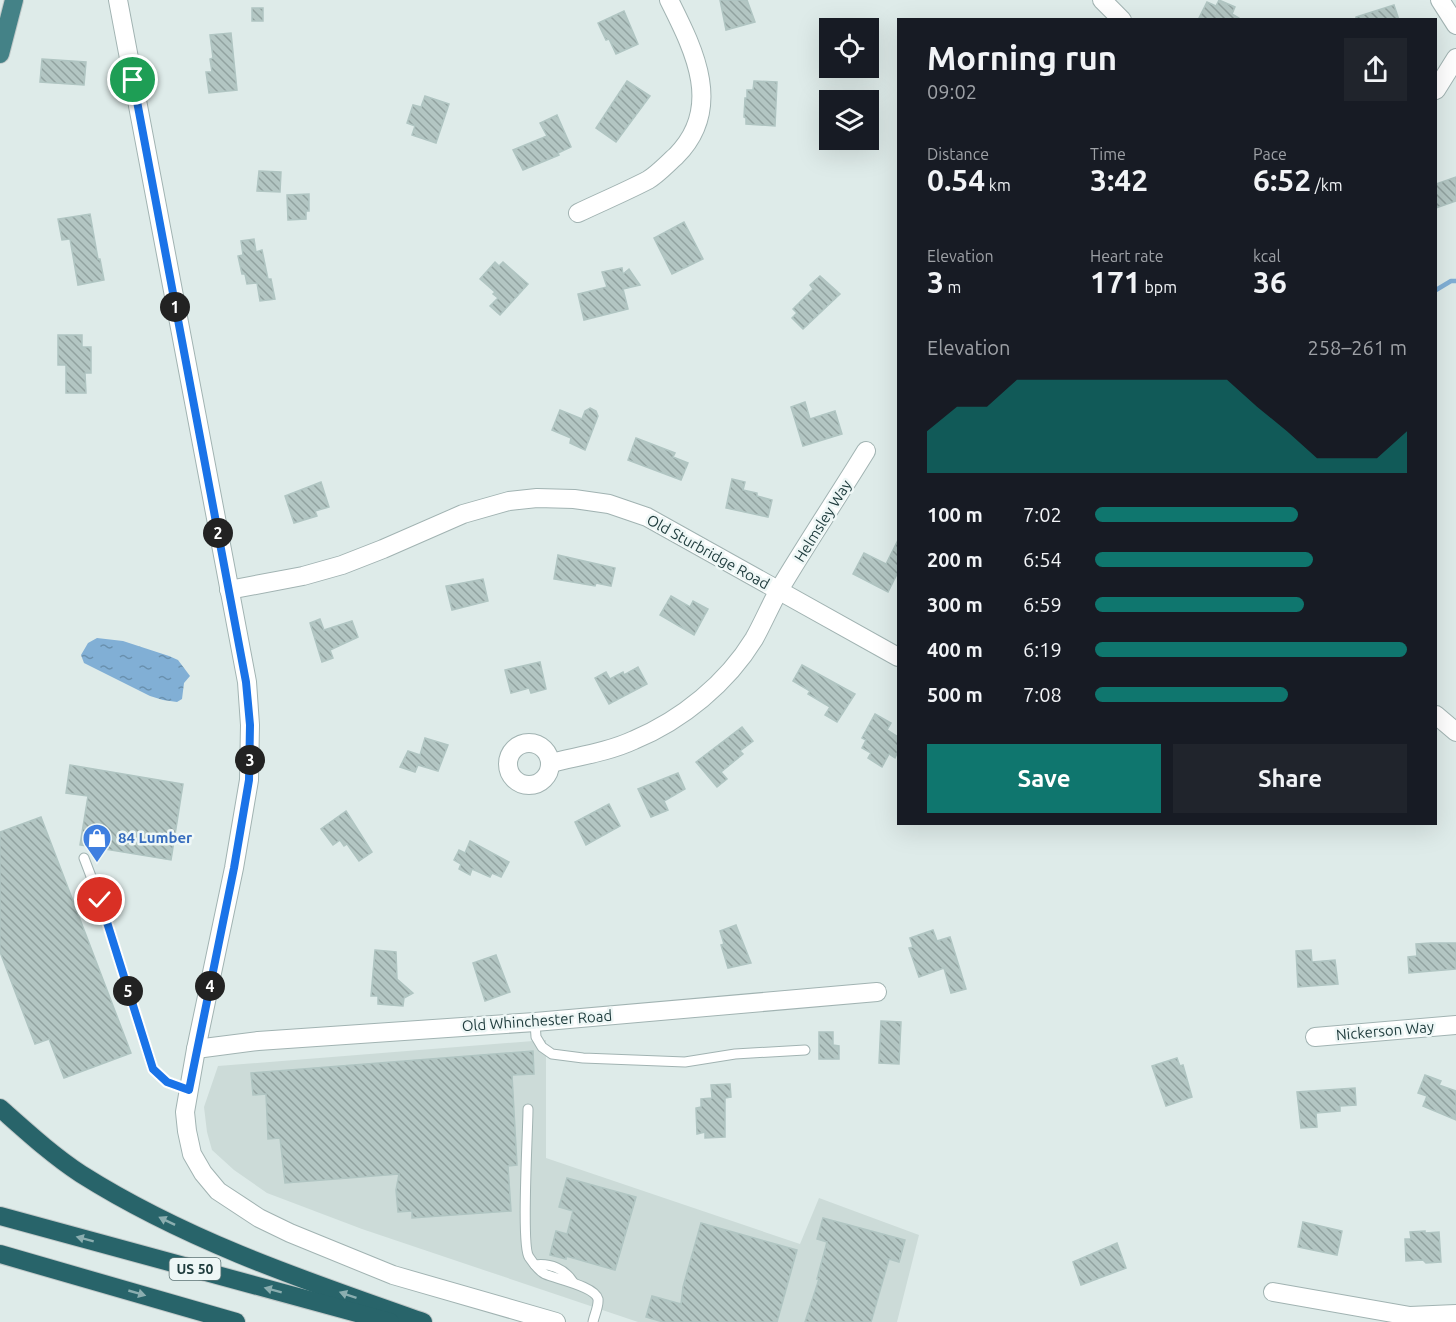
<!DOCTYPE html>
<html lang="en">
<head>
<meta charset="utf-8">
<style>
  :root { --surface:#171b24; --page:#20242c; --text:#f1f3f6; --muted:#9ea1a6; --accent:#0f766e }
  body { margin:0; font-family:Ubuntu,sans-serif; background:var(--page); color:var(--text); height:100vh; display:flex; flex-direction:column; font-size:22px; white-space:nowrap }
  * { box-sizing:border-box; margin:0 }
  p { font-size:20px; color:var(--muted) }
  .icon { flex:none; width:33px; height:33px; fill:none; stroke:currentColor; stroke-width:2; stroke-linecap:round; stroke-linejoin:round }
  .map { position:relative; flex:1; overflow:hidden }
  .side { position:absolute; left:897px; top:18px; width:540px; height:807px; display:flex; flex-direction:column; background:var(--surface); border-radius:0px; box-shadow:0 6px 24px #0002 }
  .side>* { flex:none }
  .fabs { position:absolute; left:819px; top:18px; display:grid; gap:12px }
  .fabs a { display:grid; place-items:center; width:60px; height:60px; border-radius:0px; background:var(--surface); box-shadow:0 6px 24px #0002; font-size:30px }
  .pin { position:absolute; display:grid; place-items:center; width:51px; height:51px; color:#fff; margin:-26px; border:3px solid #fff; border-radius:50%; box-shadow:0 2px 6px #0007 }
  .km { position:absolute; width:30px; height:30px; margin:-15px; border-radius:50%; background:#222; color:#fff; font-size:16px; line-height:30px; text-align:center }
  .round { display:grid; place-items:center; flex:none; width:63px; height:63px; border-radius:0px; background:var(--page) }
  .overview { display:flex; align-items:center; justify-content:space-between; height:102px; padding:0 30px }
  h1 { font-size:33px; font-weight:700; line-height:45px }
  .metrics { display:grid; grid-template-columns:repeat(3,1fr); gap:9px; height:102px; padding:6px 30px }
  .metrics div { display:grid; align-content:center }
  .metrics b { font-size:30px; font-weight:700 }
  .metrics small { font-size:16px; font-weight:400 }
  .metrics p { font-size:16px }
  .chart { height:168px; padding:12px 30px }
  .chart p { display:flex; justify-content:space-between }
  .chart svg { width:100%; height:108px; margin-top:6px; fill:var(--accent); opacity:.7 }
  .primary-button { display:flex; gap:12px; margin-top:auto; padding:12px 30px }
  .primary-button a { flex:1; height:69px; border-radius:0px; background:var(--accent); color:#fff; font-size:24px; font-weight:700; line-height:69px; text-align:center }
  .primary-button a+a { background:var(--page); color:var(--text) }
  ul { padding:0 30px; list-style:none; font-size:20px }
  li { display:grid; grid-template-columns:96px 72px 1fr; align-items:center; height:45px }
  li i { height:15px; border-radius:8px; background:var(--accent) }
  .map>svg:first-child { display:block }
  .built { fill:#ccdbd8 }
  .water { fill:url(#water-ripples) }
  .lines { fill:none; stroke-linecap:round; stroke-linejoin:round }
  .stream { stroke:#81afd5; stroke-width:4.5 }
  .building { fill:url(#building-back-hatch); stroke:#b0c5c2; stroke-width:1.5 }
  .service-casing { stroke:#a1b3b2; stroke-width:11 }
  .minor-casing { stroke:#a1b3b2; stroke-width:20 }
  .tertiary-casing { stroke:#a1b3b2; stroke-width:20 }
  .trunk-casing { stroke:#c0c8c8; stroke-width:20 }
  .motorway-casing { stroke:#c0c8c8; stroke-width:20 }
  .service { stroke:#fff; stroke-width:9 }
  .minor { stroke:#fff; stroke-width:18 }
  .tertiary { stroke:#fff; stroke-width:18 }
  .trunk { stroke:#448287; stroke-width:18 }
  .motorway { stroke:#28646a; stroke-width:18 }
  .oneway { fill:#8baeb0 }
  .route-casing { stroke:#fff; stroke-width:12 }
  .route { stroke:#1a73e8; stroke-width:8 }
  .labels { text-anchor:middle; stroke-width:5; stroke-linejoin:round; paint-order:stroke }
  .shield { fill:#eef7f6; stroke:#5c7374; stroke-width:1.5 }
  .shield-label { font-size:14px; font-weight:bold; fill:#1e3b3c }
  .street-label { font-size:15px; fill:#1e3b3c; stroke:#eef7f6 }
  .shop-label { font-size:15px; font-weight:bold; fill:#366cbe; stroke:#eef7f6; text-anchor:start }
</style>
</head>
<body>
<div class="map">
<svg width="1456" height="1322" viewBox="0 0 1456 1322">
  <defs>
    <pattern id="water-ripples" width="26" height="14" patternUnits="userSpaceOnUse" patternTransform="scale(1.5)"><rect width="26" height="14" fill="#81afd5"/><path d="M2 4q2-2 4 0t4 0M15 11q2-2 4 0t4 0" fill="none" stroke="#6990ae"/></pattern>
    <pattern id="building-back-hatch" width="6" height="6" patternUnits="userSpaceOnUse" patternTransform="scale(1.5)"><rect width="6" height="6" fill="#b3c6c3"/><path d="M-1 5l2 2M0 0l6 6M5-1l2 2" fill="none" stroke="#91a2a0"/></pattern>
  </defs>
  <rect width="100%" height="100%" fill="#deebe9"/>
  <!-- built -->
  <path class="built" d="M546 1040V1158L800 1244 819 1198 919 1235 897 1322H638L362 1229 267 1193 234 1170 212 1150 207 1132 204 1107 218 1066Z"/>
  <!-- water -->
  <path class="water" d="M97 638 123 641 169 656 178 660 190 676 184 683 182 699 177 702 163 700 150 696 84 663 81 655 88 643Z"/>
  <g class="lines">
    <!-- stream -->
    <path class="stream" d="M1436 290 1451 281H1456"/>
  </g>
  <!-- building -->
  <g class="building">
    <path d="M720 0H747L755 22 726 30Z"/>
    <path d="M1219 0 1235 7 1232 14 1242 20H1198L1207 2 1216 6Z"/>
    <path d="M1394 5 1399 20H1356V17Z"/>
    <rect x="252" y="8" width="11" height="13"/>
    <path d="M624 11 638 44 616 54 609 39 606 40 598 23Z"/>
    <path d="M231 33 237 90 209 93 206 72H212L210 59 213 58 210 35Z"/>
    <path d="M42 59 86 62 84 85 40 82Z"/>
    <path d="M627 81 650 96 616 142 596 128Z"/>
    <path d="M754 81 777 82 775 126 746 124V118L744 117 745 98H747V90H753Z"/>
    <path d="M425 96 449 104 436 143 412 135 415 126 407 123 413 105 421 107Z"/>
    <path d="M557 115 571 147 558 153 559 155 523 170 513 150 547 136 540 123Z"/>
    <path d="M259 171 281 172 280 192 257 191Z"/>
    <path d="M1456 177V201L1436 208V184Z"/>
    <path d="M309 194V211H306V219L288 220 287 195Z"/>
    <path d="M90 214 98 259H100L104 280 78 285 70 239 62 240 58 219Z"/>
    <path d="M684 222 703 259 672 274 654 238Z"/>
    <path d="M254 239 256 252 262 250 268 279H271L275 299 260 301 257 283 247 284 245 274H242L238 256 243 255 241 241Z"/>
    <path d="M495 262 499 266 503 262 528 284 500 315 490 306 498 298 493 294 495 292 480 279Z"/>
    <path d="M622 268 623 274 629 269 640 285 623 289 628 309 584 320 578 294 607 287 602 272Z"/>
    <path d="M820 276 840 294 803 329 792 318 797 313 793 309 813 289 810 285Z"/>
    <path d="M58 335H82V347H91V373H85L86 393H66V365H58Z"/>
    <path d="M805 402 810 419 835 411 842 434 803 446 791 407Z"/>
    <path d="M590 408 596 411 598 416 585 450 570 443 571 438 552 430 560 410 582 419 585 411Z"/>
    <path d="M636 438 675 453 673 457 688 463 681 480 628 460Z"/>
    <path d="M732 479 745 482 743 490 757 493V496L772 500 768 517 726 508Z"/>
    <path d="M321 482 329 507 315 511 317 516 294 523 285 496Z"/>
    <path d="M898 540V572L888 592 853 574 864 553 886 564Z"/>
    <path d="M558 555 615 568 611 586 596 583 595 586 554 579Z"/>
    <path d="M483 579 488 601 452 610 446 586Z"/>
    <path d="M671 596 690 607 693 601 708 609 694 635 660 615Z"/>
    <path d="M320 619 324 630 352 621 358 637 330 650 333 658 322 662 310 623Z"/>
    <path d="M540 662 546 689 531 693 529 688 511 693 505 670Z"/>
    <path d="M802 665 855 694 837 722 825 715 830 707 808 694 810 691 793 681Z"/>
    <path d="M638 667 647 684 609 704 595 678 606 672 610 679 623 672 624 675Z"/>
    <path d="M875 714 891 723 887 730 898 737V751L895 758 889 754 882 767 868 758 871 753 862 748 866 740 862 738Z"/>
    <path d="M742 727 753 741 740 751 743 754 721 772 727 779 717 787 696 762Z"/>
    <path d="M425 738 448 745 438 771 418 765 415 772 400 767 408 751 420 755Z"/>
    <path d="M70 765 183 784 171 860 80 845 88 796 66 793Z"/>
    <path d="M678 773 685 789 664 801 668 810 651 817 638 789Z"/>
    <path d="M609 804 620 826 586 845 575 822Z"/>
    <path d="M346 811 372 852 359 861 347 844 344 846 340 840 333 845 321 829Z"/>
    <path d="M41 817 131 1053 64 1078 49 1039 35 1044 0 952V832Z"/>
    <path d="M470 841 509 862 501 877 492 873 490 877 472 869 470 875 459 869 461 864 454 860 459 850 465 853Z"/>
    <path d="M736 925 751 963 728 968 721 945 724 944 720 931Z"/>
    <path d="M933 930 937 941 950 937 966 989 951 993 944 968 919 977 909 948 913 947 910 938Z"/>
    <path d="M1431 943H1456V969L1409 973 1408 957 1417 956 1416 944Z"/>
    <path d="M375 950 396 952 397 979 413 993 404 998 403 1006 378 1004V996H371Z"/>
    <path d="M1311 950 1312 962 1335 960 1338 984 1298 987 1296 951Z"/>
    <path d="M496 955 510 992 485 1001 473 963Z"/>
    <path d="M881 1021 901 1022 899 1064 879 1063Z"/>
    <path d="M819 1032H833V1045L839 1046V1059H819Z"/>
    <path d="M533 1051 534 1074 512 1075 517 1165 508 1166 511 1211 412 1218V1211L398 1212 396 1190 399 1174 285 1183 280 1138 268 1139 266 1094 253 1095 251 1073Z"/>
    <path d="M1177 1058 1180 1066 1183 1065 1192 1097 1166 1106 1152 1066Z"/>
    <path d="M1425 1075 1441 1081 1439 1085 1456 1091V1120L1423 1106 1427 1096 1418 1093Z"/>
    <path d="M730 1084 731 1097 725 1098V1137L705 1138V1132L697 1134 696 1108 701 1107V1099L712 1098 711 1085Z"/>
    <path d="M1355 1088 1356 1105 1340 1106V1111L1316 1113 1317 1127 1301 1128 1297 1092Z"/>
    <path d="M567 1178 636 1197 615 1270 566 1256V1259L550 1255 556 1231 567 1234 573 1211 559 1207Z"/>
    <path d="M823 1218 905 1240 899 1262 889 1259 871 1322H805L819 1279H817L827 1242 817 1239Z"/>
    <path d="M1303 1222 1342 1231 1337 1255 1298 1247Z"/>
    <path d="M701 1223 797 1250 777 1322H663L646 1317 652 1296 681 1304 683 1287Z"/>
    <path d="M1425 1231V1233L1439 1232 1441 1262 1426 1263 1423 1260 1406 1261 1405 1239H1411L1410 1232Z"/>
    <path d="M1117 1243 1126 1268 1081 1285 1073 1262Z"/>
  </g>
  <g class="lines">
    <!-- service casing -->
    <g class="service-casing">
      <g id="service">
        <path d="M84 858 100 900 153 1069 167 1082 189 1090"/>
        <path d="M535 1022 536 1037 542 1047 552 1054 583 1058 685 1062 735 1054 805 1050"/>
        <path d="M528 1109C528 1131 521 1246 529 1257 533 1263 539 1271 545 1274 556 1279 595 1286 598 1299 599 1306 594 1316 593 1322"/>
        <path d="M535 1265C550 1263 565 1269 573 1282"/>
      </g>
    </g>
    <!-- minor casing -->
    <g class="minor-casing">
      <g id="minor">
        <path d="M1102 0 1122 20"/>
        <path d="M1440 0 1456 25"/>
        <path d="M1436 90 1456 58"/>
        <path d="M578 213C601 202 625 192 648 180 658 174 667 164 676 156 724 108 694 50 669 0"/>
        <path d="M229 590 303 576 342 565 383 549 463 514 509 501 537 498 574 499 609 504 647 517 898 657"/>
        <path d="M1436 715 1456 732"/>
        <circle cx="529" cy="764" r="21"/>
        <path d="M551 763C579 756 608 752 634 740 682 720 727 683 754 639 763 623 770 606 779 590 807 543 837 498 866 451"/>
        <path d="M1315 1037 1456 1025"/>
        <path d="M196 1049 258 1041 535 1022 877 992"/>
        <path d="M1273 1292 1410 1316 1456 1314"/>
      </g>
    </g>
    <!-- tertiary casing -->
    <g class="tertiary-casing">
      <path id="tertiary" d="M118 0 247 682 250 725 249 780 234 868 196 1049 185 1112 187 1131 192 1154 203 1173 218 1191 259 1218 290 1233 393 1275 556 1322"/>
    </g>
    <!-- trunk casing -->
    <g class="trunk-casing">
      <path id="trunk" d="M0 54 14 0"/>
    </g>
    <!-- motorway casing -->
    <g class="motorway-casing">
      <g id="motorway">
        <path d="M0 1108C26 1131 52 1155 81 1174 187 1241 306 1281 423 1322"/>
        <path d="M0 1216 390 1322"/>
        <path d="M0 1254 236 1322"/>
      </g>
    </g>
    <!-- service -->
    <use href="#service" class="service"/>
    <!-- minor -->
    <use href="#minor" class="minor"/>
    <!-- tertiary -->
    <use href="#tertiary" class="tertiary"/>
    <!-- trunk -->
    <use href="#trunk" class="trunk"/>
    <!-- motorway -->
    <use href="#motorway" class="motorway"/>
  </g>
  <!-- one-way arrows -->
  <defs><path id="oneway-solid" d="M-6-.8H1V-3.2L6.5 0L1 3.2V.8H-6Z" transform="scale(1.5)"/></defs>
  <g class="oneway">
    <use href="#oneway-solid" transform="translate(167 1221) rotate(-154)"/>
    <use href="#oneway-solid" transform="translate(85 1239) rotate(-165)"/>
    <use href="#oneway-solid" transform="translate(273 1290) rotate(-165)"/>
    <use href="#oneway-solid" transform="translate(137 1293) rotate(16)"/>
    <use href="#oneway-solid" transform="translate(348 1295) rotate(-161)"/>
  </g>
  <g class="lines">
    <!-- route casing -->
    <g class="route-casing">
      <path id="route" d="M100 900 153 1069 167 1082 189 1090 234 868 249 780 250 725 246 682 133 80"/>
    </g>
    <!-- route -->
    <use href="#route" class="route"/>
  </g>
  <!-- icons -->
  <defs>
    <g id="shop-pin" transform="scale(1.5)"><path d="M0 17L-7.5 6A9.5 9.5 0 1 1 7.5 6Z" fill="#3f7fe0" stroke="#eef7f6"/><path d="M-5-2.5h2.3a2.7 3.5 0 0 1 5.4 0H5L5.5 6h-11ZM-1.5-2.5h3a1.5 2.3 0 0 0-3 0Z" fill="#fff"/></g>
  </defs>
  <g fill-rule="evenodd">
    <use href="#shop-pin" x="97" y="838"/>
  </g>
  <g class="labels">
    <!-- shield labels -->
    <rect class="shield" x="169.5" y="1258" width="51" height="22" rx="4.5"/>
    <g class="shield-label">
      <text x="195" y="1274">US 50</text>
    </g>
    <!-- street labels -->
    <g class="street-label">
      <text transform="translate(823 521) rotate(-58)" y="5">Helmsley Way</text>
      <text transform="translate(708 552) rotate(29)" y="5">Old Sturbridge Road</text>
      <text transform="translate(537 1021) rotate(-4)" y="5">Old Whinchester Road</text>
      <text transform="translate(1385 1031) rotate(-5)" y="5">Nickerson Way</text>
    </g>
    <!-- shop labels -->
    <g class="shop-label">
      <text x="118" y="843">84 Lumber</text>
    </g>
  </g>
</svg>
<div class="fabs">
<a><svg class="icon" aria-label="locate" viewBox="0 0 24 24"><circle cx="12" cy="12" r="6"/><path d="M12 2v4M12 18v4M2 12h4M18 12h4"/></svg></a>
<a><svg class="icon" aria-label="layers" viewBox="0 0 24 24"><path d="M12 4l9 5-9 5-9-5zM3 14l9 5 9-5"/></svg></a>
</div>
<div class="pin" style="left:133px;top:80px;background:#1e9e55"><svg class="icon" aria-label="arrive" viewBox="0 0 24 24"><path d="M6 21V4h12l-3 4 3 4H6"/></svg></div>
<div class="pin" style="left:100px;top:900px;background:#d93025"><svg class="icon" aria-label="check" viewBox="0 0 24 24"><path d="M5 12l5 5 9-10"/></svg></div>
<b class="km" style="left:175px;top:307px">1</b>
<b class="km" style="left:218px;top:533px">2</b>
<b class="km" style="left:250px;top:760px">3</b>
<b class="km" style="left:210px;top:986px">4</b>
<b class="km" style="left:128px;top:991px">5</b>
<section class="side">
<div class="overview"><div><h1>Morning run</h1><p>09:02</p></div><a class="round"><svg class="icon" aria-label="share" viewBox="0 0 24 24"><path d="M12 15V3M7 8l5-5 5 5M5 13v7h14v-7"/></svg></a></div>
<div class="metrics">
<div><p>Distance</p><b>0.54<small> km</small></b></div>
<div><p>Time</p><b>3:42</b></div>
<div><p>Pace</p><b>6:52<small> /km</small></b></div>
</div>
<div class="metrics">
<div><p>Elevation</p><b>3<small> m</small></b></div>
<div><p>Heart rate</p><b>171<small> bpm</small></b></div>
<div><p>kcal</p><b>36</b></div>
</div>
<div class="chart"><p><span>Elevation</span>258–261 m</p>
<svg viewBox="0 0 160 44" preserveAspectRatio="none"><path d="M0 44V27L10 17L20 17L30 6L40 6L50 6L60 6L70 6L80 6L90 6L100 6L110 17L120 27L130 38L140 38L150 38L160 27V44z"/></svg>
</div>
<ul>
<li><b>100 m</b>7:02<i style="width:65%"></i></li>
<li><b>200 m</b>6:54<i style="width:70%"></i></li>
<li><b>300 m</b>6:59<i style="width:67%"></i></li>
<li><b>400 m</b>6:19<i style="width:100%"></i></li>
<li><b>500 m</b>7:08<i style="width:62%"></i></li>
</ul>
<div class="primary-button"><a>Save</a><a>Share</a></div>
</section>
</div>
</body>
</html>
